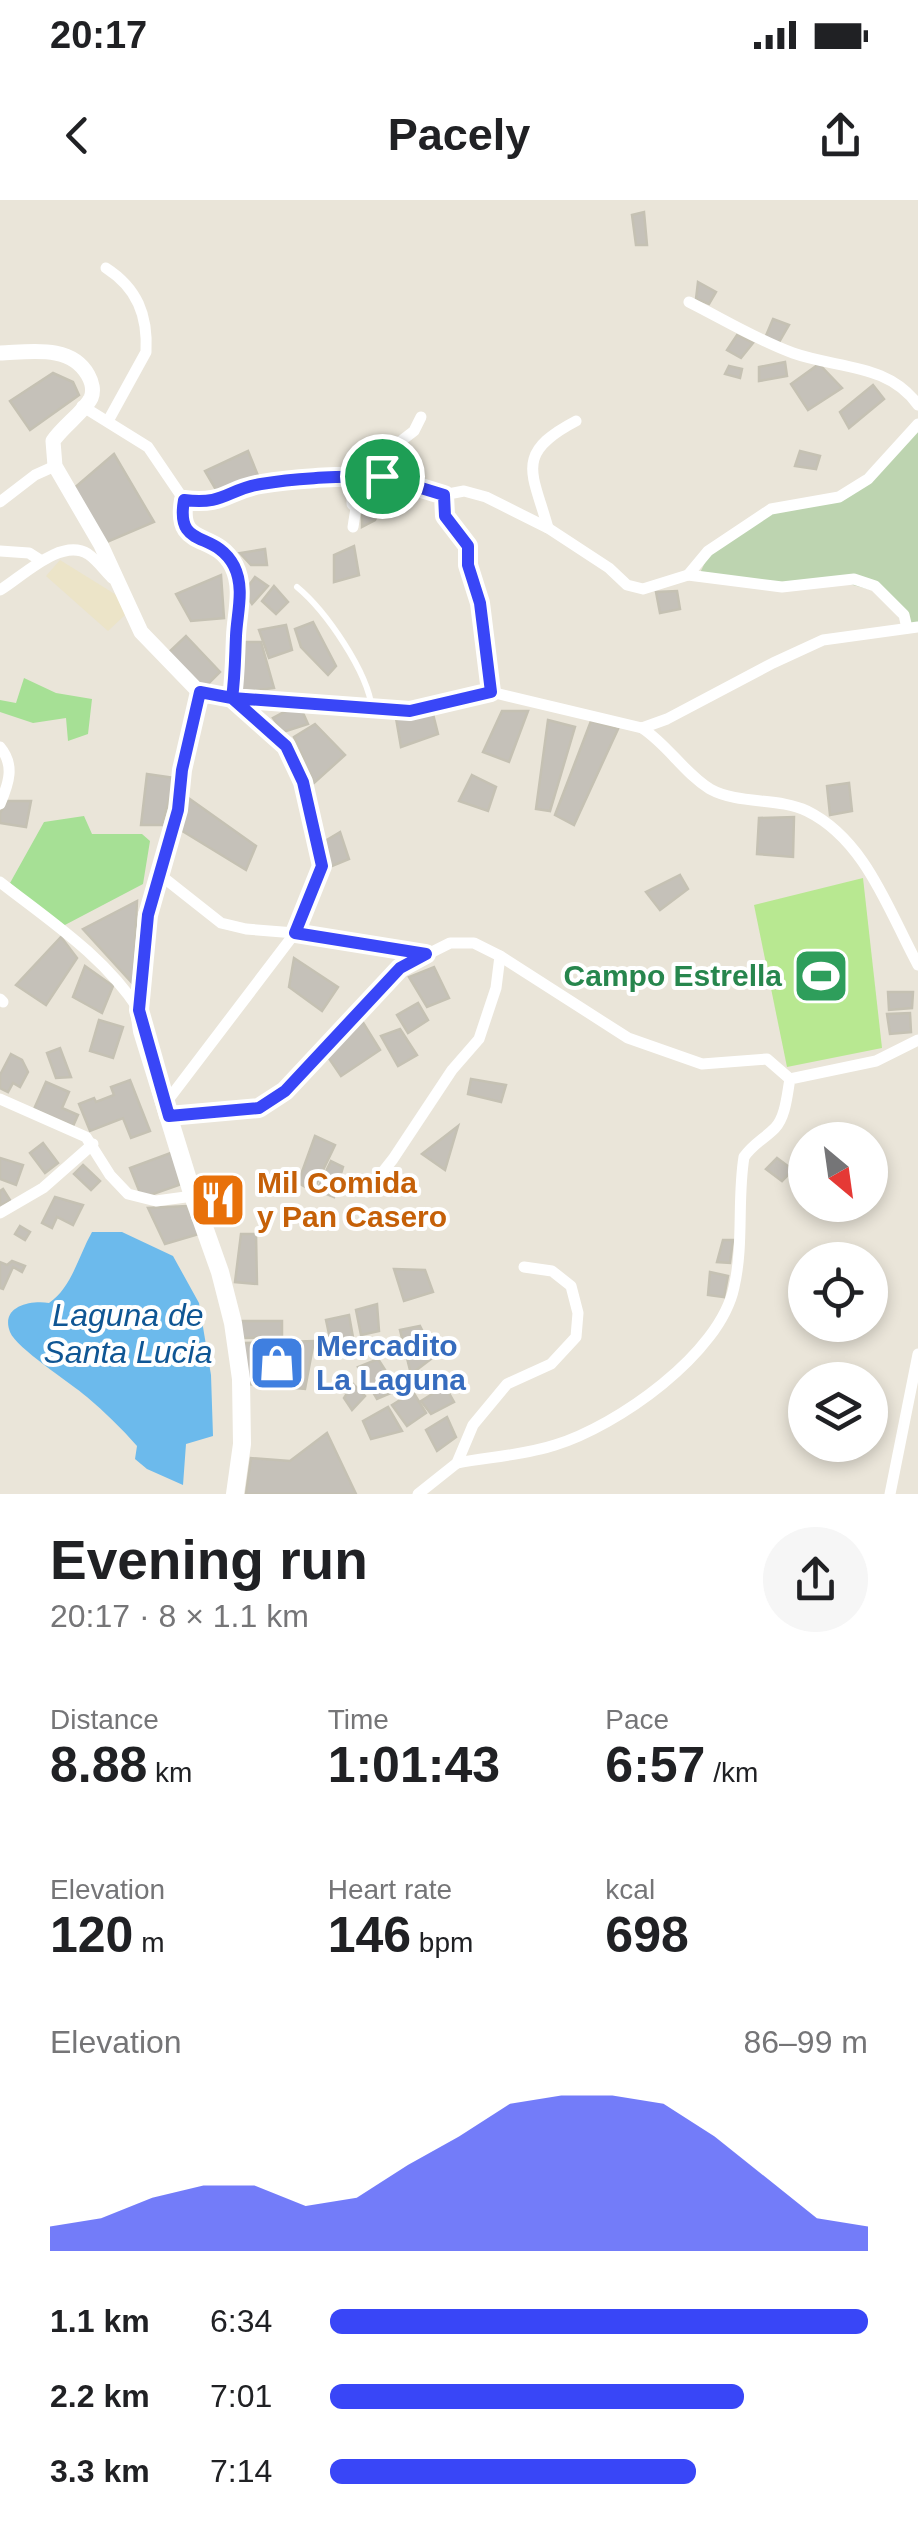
<!DOCTYPE html>
<html lang="en">
<head>
<meta charset="utf-8">
<style>
  :root { --surface:#fff; --page:#f6f6f6; --text:#202124; --muted:#757577; --accent:#3946f7 }
  body { margin:0; font-family:Arial,sans-serif; background:var(--page); color:var(--text); height:100vh; display:flex; flex-direction:column; font-size:38px; white-space:nowrap }
  * { box-sizing:border-box; margin:0 }
  p { font-size:32px; color:var(--muted) }
  .icon { flex:none; width:55px; height:55px; fill:none; stroke:currentColor; stroke-width:2; stroke-linecap:round; stroke-linejoin:round }
  .map { position:relative; height:1294px; overflow:hidden }
  .side { display:flex; flex-direction:column; background:var(--surface); flex:1 }
  .side>* { flex:none }
  .needle { width:65px; rotate:151deg }
  .buttons { position:absolute; left:788px; top:922px; display:grid; gap:20px }
  .buttons a { display:grid; place-items:center; width:100px; height:100px; border-radius:50%; background:var(--surface); box-shadow:0 5px 15px #0003; font-size:50px }
  .pin { position:absolute; display:grid; place-items:center; width:85px; height:85px; color:#fff; margin:-42px; border:5px solid #fff; border-radius:50%; box-shadow:0 2px 10px #0007 }
  .round { display:grid; place-items:center; flex:none; width:105px; height:105px; border-radius:52px; background:var(--page) }
  .summary { display:flex; align-items:center; justify-content:space-between; height:170px; padding:0 50px }
  h1 { font-size:55px; font-weight:600; line-height:75px }
  .stats { display:grid; grid-template-columns:repeat(3,1fr); gap:15px; height:170px; padding:10px 50px }
  .stats div { display:grid; align-content:center }
  .stats b { font-size:50px; font-weight:600 }
  .stats small { font-size:28px; font-weight:400 }
  .stats p { font-size:28px }
  .chart { height:280px; padding:20px 50px }
  .chart p { display:flex; justify-content:space-between }
  .chart svg { width:100%; height:180px; margin-top:10px; fill:var(--accent); opacity:.7 }
  ul { padding:0 50px; list-style:none; font-size:32px }
  li { display:grid; grid-template-columns:160px 120px 1fr; align-items:center; height:75px }
  li i { height:25px; border-radius:12px; background:var(--accent) }
  .status { display:flex; justify-content:space-between; align-items:center; height:70px; padding:0 50px; background:var(--surface); direction:ltr }
  .status svg { height:28px; fill:currentColor }
  header { display:flex; justify-content:space-between; align-items:center; height:130px; padding:0 50px; background:var(--surface); font-size:45px; font-weight:600 }
  .map>svg:first-child { display:block }
  .education { fill:#ece4c8 }
  .green { fill:#a6e095 }
  .cemetery { fill:#bdd4b0 }
  .pitch { fill:#b8e891 }
  .water { fill:#6cbaec }
  .building { fill:#c5c1b9; stroke:#c5c1b3; stroke-width:2.5 }
  .lines { fill:none; stroke-linecap:round; stroke-linejoin:round }
  .service { stroke:#fff; stroke-width:6 }
  .minor { stroke:#fff; stroke-width:11 }
  .tertiary { stroke:#fff; stroke-width:15 }
  .secondary { stroke:#fff; stroke-width:18 }
  .route-casing { stroke:#fff; stroke-width:20 }
  .route { stroke:#3946f7; stroke-width:12 }
  .labels { text-anchor:middle; stroke-width:8; stroke-linejoin:round; paint-order:stroke }
  .leisure-label { font-size:30px; font-weight:bold; fill:#27864d; stroke:#fff; text-anchor:end }
  .food-label { font-size:30px; font-weight:bold; fill:#c56008; stroke:#fff; text-anchor:start }
  .shop-label { font-size:30px; font-weight:bold; fill:#366cbe; stroke:#fff; text-anchor:start }
  .water-label { font-size:32px; font-style:italic; fill:#0f5694; stroke:#fff }
</style>
</head>
<body>
<div class="status"><b>20:17</b><svg viewBox="0 0 49 12"><path d="M0 12V9h3v3zM5 12V6h3v6zM10 12V3h3v9zM15 12V0h3v12zM26 1h20v11H26zM47 4h2v5h-2z"/></svg></div>
<header><svg class="icon" aria-label="back" viewBox="0 0 24 24"><path d="M15 5l-7 7 7 7"/></svg>Pacely<svg class="icon" aria-label="share" viewBox="0 0 24 24"><path d="M12 15V3M7 8l5-5 5 5M5 13v7h14v-7"/></svg></header>
<div class="map">
<svg width="918" height="1294" viewBox="0 0 918 1294">
  <rect width="100%" height="100%" fill="#eae5d9"/>
  <!-- education -->
  <path class="education" d="M60 360 118 396 125 415 108 431 46 376Z"/>
  <!-- green -->
  <g class="green">
    <path d="M24 478 56 493 92 499 88 534 68 541 66 518 33 523 0 512V500L16 503Z"/>
    <path d="M84 616 92 634H142L150 641 143 684 63 726 10 683 44 622Z"/>
  </g>
  <!-- cemetery -->
  <path class="cemetery" d="M918 224V427L907 428 879 392 838 381 793 389 699 375 710 352 772 310 840 298Z"/>
  <!-- pitch -->
  <path class="pitch" d="M863 678 882 848 787 867 754 705Z"/>
  <!-- water -->
  <path class="water" d="M92 1032H122L173 1056 199 1103 211 1175 213 1236 186 1244 183 1285 147 1269 135 1259 137 1246C121 1228 105 1212 87 1197 71 1183 16 1148 10 1132 0 1106 31 1100 49 1103 72 1087 78 1057 92 1032Z"/>
  <!-- building -->
  <g class="building">
    <path d="M644 12 647 45H636L632 15Z"/>
    <path d="M698 82 716 92 709 104 696 99Z"/>
    <path d="M773 119 789 125 778 144 765 138Z"/>
    <path d="M737 135 753 143 741 158 727 150Z"/>
    <path d="M785 162 787 176 759 181V167Z"/>
    <path d="M819 164 842 188 808 210 791 184Z"/>
    <path d="M729 166 742 169 740 178 725 174Z"/>
    <path d="M53 173 73 182 79 195 30 230 10 201Z"/>
    <path d="M873 185 884 199 849 228 840 212Z"/>
    <path d="M248 251 259 278 219 295 205 271Z"/>
    <path d="M800 251 820 256 816 269 795 266Z"/>
    <path d="M114 254 154 322 107 342 72 290Z"/>
    <path d="M362 287 382 304 375 320 362 327Z"/>
    <path d="M354 346 359 375 334 382V355Z"/>
    <path d="M265 349 267 365H251L240 353Z"/>
    <path d="M221 375 224 418 191 421 176 394Z"/>
    <path d="M255 377 268 386 252 404 244 392Z"/>
    <path d="M274 386 288 402 276 414 262 401Z"/>
    <path d="M677 391 680 409 660 413 656 392Z"/>
    <path d="M313 422 336 466 328 475 301 447 295 429Z"/>
    <path d="M286 425 292 450 269 458 259 430Z"/>
    <path d="M186 436 220 472 202 490 167 454Z"/>
    <path d="M246 442H261L274 488 235 493Z"/>
    <path d="M299 504 308 524 283 532 273 518Z"/>
    <path d="M502 511H528L509 562 483 552Z"/>
    <path d="M433 514 438 534 401 547 396 518Z"/>
    <path d="M548 520 575 527 550 611 536 609Z"/>
    <path d="M591 521 618 529 574 625 555 615Z"/>
    <path d="M315 524 345 555 314 583 294 537Z"/>
    <path d="M147 574 175 578 162 625H141Z"/>
    <path d="M472 575 496 587 488 611 459 601Z"/>
    <path d="M849 583 852 611 830 615 827 586Z"/>
    <path d="M187 597 256 646 246 670 179 629Z"/>
    <path d="M7 601H31L26 627 0 623V613Z"/>
    <path d="M794 617 793 657 757 654 759 618Z"/>
    <path d="M340 632 349 659 327 668 320 644Z"/>
    <path d="M680 675 688 689 660 710 646 692Z"/>
    <path d="M137 701 133 784 83 729Z"/>
    <path d="M61 737 77 758 46 805 16 785Z"/>
    <path d="M294 758 338 787 322 811 289 787Z"/>
    <path d="M85 766 113 786 102 813 73 797Z"/>
    <path d="M434 767 449 798 427 807 409 777Z"/>
    <path d="M888 792H913L912 808 889 810Z"/>
    <path d="M418 803 428 820 408 833 397 815Z"/>
    <path d="M910 813 911 832 890 834 887 814Z"/>
    <path d="M99 820 123 827 113 858 90 851Z"/>
    <path d="M362 821 380 850 341 876 326 854Z"/>
    <path d="M400 829 417 855 398 866 381 836Z"/>
    <path d="M60 848 71 877 56 878 47 853Z"/>
    <path d="M11 854 22 860 28 872 20 887 13 883 8 892 0 888V875Z"/>
    <path d="M471 879 506 885 501 902 468 894Z"/>
    <path d="M130 880 150 931 131 938 123 918 90 931 79 904 94 898 96 902 114 895 111 887Z"/>
    <path d="M46 882 69 892 62 908 78 915 73 926 34 909Z"/>
    <path d="M458 926 445 970 422 954Z"/>
    <path d="M315 936 335 945 313 991 298 983Z"/>
    <path d="M43 943 58 963 45 973 30 953Z"/>
    <path d="M176 951 179 985 142 998 130 968Z"/>
    <path d="M0 958 23 965 16 985 0 979Z"/>
    <path d="M777 958 793 970 782 981 766 969Z"/>
    <path d="M331 961 343 967 334 997 317 990Z"/>
    <path d="M83 965 100 981 91 990 74 974Z"/>
    <path d="M3 989 10 1000 0 1006V991Z"/>
    <path d="M55 997 83 1005 73 1025 57 1017 52 1028 42 1023Z"/>
    <path d="M187 1006 199 1034 165 1044 148 1008Z"/>
    <path d="M20 1026 30 1032 25 1040 15 1034Z"/>
    <path d="M241 1034H256L257 1084 235 1082Z"/>
    <path d="M723 1040H733L730 1063 717 1062Z"/>
    <path d="M12 1061 25 1066 22 1072 13 1067 3 1089 0 1088V1062L7 1065Z"/>
    <path d="M394 1069 425 1070 433 1092 404 1101Z"/>
    <path d="M710 1072 728 1076 724 1097 708 1095Z"/>
    <path d="M377 1104 379 1131 361 1135 356 1110Z"/>
    <path d="M349 1115 354 1143 332 1148 326 1120Z"/>
    <path d="M239 1121H282V1137L243 1138Z"/>
    <path d="M420 1126 435 1156 411 1174 400 1130Z"/>
    <path d="M314 1141 305 1189 248 1184 243 1143Z"/>
    <path d="M378 1159 398 1190 377 1199 358 1167Z"/>
    <path d="M353 1184 365 1196 352 1210 344 1198Z"/>
    <path d="M445 1186 454 1202 431 1214 421 1201Z"/>
    <path d="M413 1192 426 1213 407 1226 392 1205Z"/>
    <path d="M388 1207 402 1231 371 1239 363 1221Z"/>
    <path d="M447 1217 456 1237 437 1251 426 1230Z"/>
    <path d="M327 1233 356 1294H246L251 1258 290 1261Z"/>
  </g>
  <g class="lines">
    <!-- service -->
    <path class="service" d="M297 387C326 411 368 472 372 509"/>
    <!-- minor -->
    <g class="minor">
      <path d="M106 68C137 88 148 115 146 152L108 221"/>
      <path d="M689 102C723 119 757 140 793 153 838 169 888 163 918 205"/>
      <path d="M82 206 148 247 184 300C175 352 215 329 234 366 245 388 237 412 236 436 234 457 235 477 232 498L286 546 303 582 322 666 295 733 165 904"/>
      <path d="M352 276V304L356 308 353 327"/>
      <path d="M382 276 392 248 414 231 421 217"/>
      <path d="M443 295 445 316 468 345V365L480 403 491 492"/>
      <path d="M184 300 212 303 254 285 293 279 382 276 443 295 464 291 486 297 548 328 609 368 627 385 643 389 688 375 782 387 854 379 875 386 904 415 907 428"/>
      <path d="M0 302 35 275 55 266"/>
      <path d="M548 328C533 273 513 254 576 221"/>
      <path d="M0 351 29 353 40 360"/>
      <path d="M688 375 708 351 771 309 839 297 868 279 918 224"/>
      <path d="M0 390C22 377 61 337 88 354 97 360 104 370 112 378"/>
      <path d="M199 492 232 498 410 511 491 492 642 528 667 519 773 463 823 440 918 427"/>
      <path d="M642 528C668 545 684 573 710 589 739 605 778 597 807 611 866 640 889 712 918 765"/>
      <path d="M0 547C15 565 9 583 0 604"/>
      <path d="M159 674 221 723 246 729 295 733 425 754"/>
      <path d="M0 682C50 721 104 756 139 810"/>
      <path d="M0 799 3 802"/>
      <path d="M0 899 86 937 110 975 128 994 156 1001 193 996"/>
      <path d="M169 916 259 908 285 891 400 768 450 743H474L500 756 628 838 702 864 767 859 790 879"/>
      <path d="M367 992 393 959 452 870 479 839 496 788 500 756"/>
      <path d="M0 1013 43 988 93 944"/>
      <path d="M457 1263C489 1257 525 1255 555 1245 617 1226 720 1154 734 1087 744 1044 737 999 744 957 753 944 764 939 775 928 786 916 787 894 790 879L876 861 918 840"/>
      <path d="M418 1294 457 1263 473 1225 507 1184 551 1164 576 1137 578 1113 571 1086 552 1071 524 1067"/>
      <path d="M890 1294 918 1154"/>
    </g>
    <!-- tertiary -->
    <path class="tertiary" d="M0 153C30 152 71 144 88 175 92 182 94 191 91 198 84 212 63 226 53 241L55 266 101 345 141 432 199 492 182 570 178 610 147 715"/>
    <!-- secondary -->
    <path class="secondary" d="M147 715 139 810 142 831 193 996 220 1072 233 1123 241 1179 242 1244 235 1294"/>
  </g>
  <g class="lines">
    <!-- route casing -->
    <g class="route-casing">
      <path id="route" d="M382 276 444 295 445 316 468 346V365L480 403 491 492 410 511 232 498 286 546 303 582 322 666 295 733 426 754 400 768 285 891 259 908 169 916 139 810 148 715 178 610 182 570 200 492 232 498C235 477 235 458 236 436 237 413 245 388 234 366 215 329 175 351 184 300 226 305 225 290 261 284 301 277 341 277 382 276"/>
    </g>
    <!-- route -->
    <use href="#route" class="route"/>
  </g>
  <!-- icons -->
  <defs>
    <g id="stadium-square" transform="scale(2.875)"><rect x="-9" y="-9" width="18" height="18" rx="4" fill="#2e9e5b" stroke="#fff"/><path d="M0-5a6.5 5 0 1 0 0 10a6.5 5 0 1 0 0-10ZM-3.5-1.8h7v3.6h-7Z" fill="#fff"/></g>
    <g id="restaurant-square" transform="scale(2.875)"><rect x="-9" y="-9" width="18" height="18" rx="4" fill="#e8710a" stroke="#fff"/><path d="M-5-6h1v4h1v-4h1v4h1v-4h1v5L-1.5 .5V6h-2V.5L-5-1ZM5-6V6H3V1.5H1.5Q1.5-4 5-6Z" fill="#fff"/></g>
    <g id="shop-square" transform="scale(2.875)"><rect x="-9" y="-9" width="18" height="18" rx="4" fill="#3f7fe0" stroke="#fff"/><path d="M-5-2.5h2.3a2.7 3.5 0 0 1 5.4 0H5L5.5 6h-11ZM-1.5-2.5h3a1.5 2.3 0 0 0-3 0Z" fill="#fff"/></g>
  </defs>
  <g fill-rule="evenodd">
    <use href="#stadium-square" x="821" y="776"/>
    <use href="#restaurant-square" x="218" y="1000"/>
    <use href="#shop-square" x="277" y="1163"/>
  </g>
  <g class="labels">
    <!-- leisure labels -->
    <g class="leisure-label">
      <text x="782" y="786">Campo Estrella</text>
    </g>
    <!-- food labels -->
    <g class="food-label">
      <text x="257" y="993">Mil Comida<tspan x="257" dy="34">y Pan Casero</tspan></text>
    </g>
    <!-- shop labels -->
    <g class="shop-label">
      <text x="316" y="1156">Mercadito<tspan x="316" dy="34">La Laguna</tspan></text>
    </g>
    <!-- water labels -->
    <g class="water-label">
      <text x="128" y="1126">Laguna de<tspan x="128" dy="37">Santa Lucia</tspan></text>
    </g>
  </g>
</svg>
<div class="buttons">
<a><svg class="needle" viewBox="-14 -14 28 28"><path d="M0-13l5 13h-10z" fill="#e53935"/><path d="M0 13l5-13h-10z" fill="#757577"/></svg></a>
<a><svg class="icon" aria-label="locate" viewBox="0 0 24 24"><circle cx="12" cy="12" r="6"/><path d="M12 2v4M12 18v4M2 12h4M18 12h4"/></svg></a>
<a><svg class="icon" aria-label="layers" viewBox="0 0 24 24"><path d="M12 4l9 5-9 5-9-5zM3 14l9 5 9-5"/></svg></a>
</div>
<div class="pin" style="left:382px;top:276px;background:#1e9e55"><svg class="icon" aria-label="arrive" viewBox="0 0 24 24"><path d="M6 21V4h12l-3 4 3 4H6"/></svg></div>
</div>
<section class="side">
<div class="summary"><div><h1>Evening run</h1><p>20:17 · 8 × 1.1 km</p></div><a class="round"><svg class="icon" aria-label="share" viewBox="0 0 24 24"><path d="M12 15V3M7 8l5-5 5 5M5 13v7h14v-7"/></svg></a></div>
<div class="stats">
<div><p>Distance</p><b>8.88<small> km</small></b></div>
<div><p>Time</p><b>1:01:43</b></div>
<div><p>Pace</p><b>6:57<small> /km</small></b></div>
</div>
<div class="stats">
<div><p>Elevation</p><b>120<small> m</small></b></div>
<div><p>Heart rate</p><b>146<small> bpm</small></b></div>
<div><p>kcal</p><b>698</b></div>
</div>
<div class="chart"><p><span>Elevation</span>86–99 m</p>
<svg viewBox="0 0 160 44" preserveAspectRatio="none"><path d="M0 44V38L10 36L20 31L30 28L40 28L50 33L60 31L70 23L80 16L90 8L100 6L110 6L120 8L130 16L140 26L150 36L160 38V44z"/></svg>
</div>
<ul>
<li><b>1.1 km</b>6:34<i style="width:100%"></i></li>
<li><b>2.2 km</b>7:01<i style="width:77%"></i></li>
<li><b>3.3 km</b>7:14<i style="width:68%"></i></li>
</ul>
</section>
</body>
</html>
